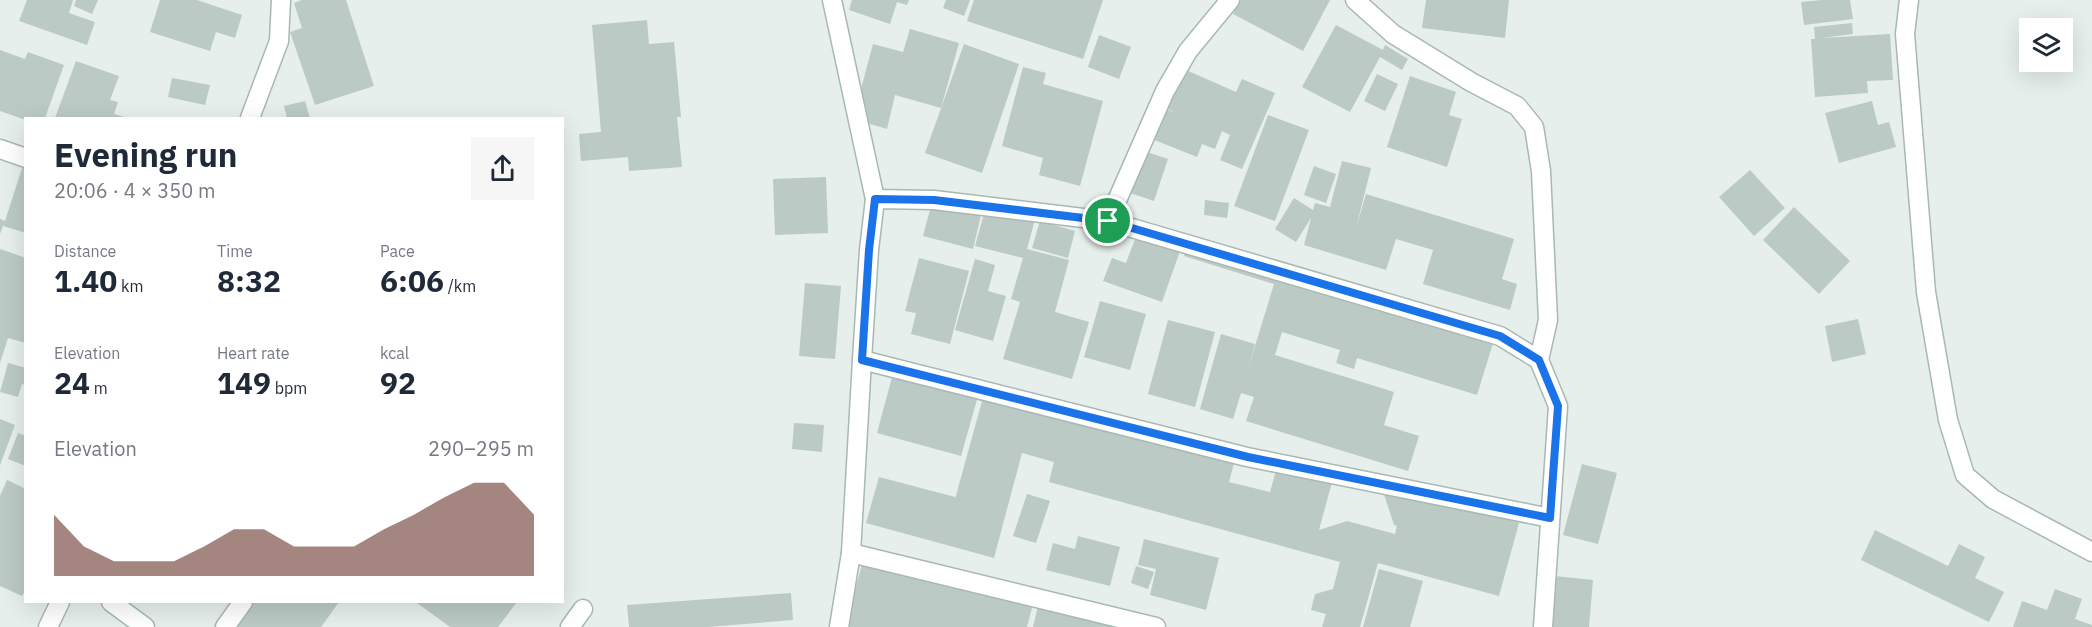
<!DOCTYPE html>
<html lang="en">
<head>
<meta charset="utf-8">
<style>
  :root { --surface:#fff; --page:#f6f6f7; --text:#1f2937; --muted:#747a83; --accent:#7f5249 }
  body { margin:0; font-family:"IBM Plex Sans",sans-serif; background:var(--page); color:var(--text); height:100vh; display:flex; flex-direction:column; font-size:22px; white-space:nowrap }
  * { box-sizing:border-box; margin:0 }
  p { font-size:20px; color:var(--muted) }
  .icon { flex:none; width:33px; height:33px; fill:none; stroke:currentColor; stroke-width:2; stroke-linecap:round; stroke-linejoin:round }
  .map { position:relative; flex:1; overflow:hidden }
  .details { position:absolute; left:24px; top:117px; width:540px; height:486px; display:flex; flex-direction:column; background:var(--surface); border-radius:0px; box-shadow:0 6px 24px #0002 }
  .details>* { flex:none }
  .tools { position:absolute; left:2019px; top:18px; display:grid; gap:12px }
  .tools a { display:grid; place-items:center; width:54px; height:54px; border-radius:0px; background:var(--surface); box-shadow:0 6px 24px #0002; font-size:30px }
  .pin { position:absolute; display:grid; place-items:center; width:51px; height:51px; color:#fff; margin:-26px; border:3px solid #fff; border-radius:50%; box-shadow:0 2px 6px #0007 }
  .round { display:grid; place-items:center; flex:none; width:63px; height:63px; border-radius:0px; background:var(--page) }
  .overview { display:flex; align-items:center; justify-content:space-between; height:102px; padding:0 30px }
  h1 { font-size:33px; font-weight:800; line-height:45px }
  .figures { display:grid; grid-template-columns:repeat(3,1fr); gap:9px; height:102px; padding:6px 30px }
  .figures div { display:grid; align-content:center }
  .figures b { font-size:30px; font-weight:800 }
  .figures small { font-size:16px; font-weight:400 }
  .figures p { font-size:16px }
  .chart { height:168px; padding:12px 30px }
  .chart p { display:flex; justify-content:space-between }
  .chart svg { width:100%; height:108px; margin-top:6px; fill:var(--accent); opacity:.7 }
  .map>svg:first-child { display:block }
  .building { fill:#bbcac4 }
  .lines { fill:none; stroke-linecap:round; stroke-linejoin:round }
  .street-casing { stroke:#a8b8b2; stroke-width:21 }
  .street { stroke:#fff; stroke-width:18 }
  .route-casing { stroke:#fff; stroke-width:12 }
  .route { stroke:#1a73e8; stroke-width:8 }
</style>
</head>
<body>
<div class="map">
<svg width="2092" height="627" viewBox="0 0 2092 627">
  <rect width="100%" height="100%" fill="#e6efeb"/>
  <!-- building -->
  <g class="building">
    <path d="M27 0H73L69 13 95 22 87 45 19 21Z"/>
    <path d="M76 0H98L92 14 74 6Z"/>
    <path d="M160 0H197L242 15 235 38 216 32 210 51 150 32Z"/>
    <path d="M302 0H346L374 86 315 105 290 32 302 28 294 3Z"/>
    <path d="M852 0H909L907 5 897 2 890 24 849 10Z"/>
    <path d="M946 0H970L964 16 943 8Z"/>
    <path d="M974 0H1103L1083 59 967 21Z"/>
    <path d="M1241 0H1330L1303 51 1233 14Z"/>
    <path d="M1426 0H1509L1505 38 1422 28Z"/>
    <path d="M1822 0H1850L1853 19 1804 25 1801 2Z"/>
    <path d="M647 20 649 44 674 42 681 117H677L682 167 629 171 628 157 581 161 579 134 601 132 592 25Z"/>
    <path d="M1852 23 1853 34 1821 38 1890 34 1893 80 1867 81 1868 93 1815 97 1811 39H1815L1814 27Z"/>
    <path d="M1336 25 1383 50 1385 45 1408 59 1402 70 1380 57 1350 112 1302 87Z"/>
    <path d="M910 29 959 43 941 108 895 95 887 129 853 119 873 44 903 52Z"/>
    <path d="M1099 35 1131 47 1119 79 1088 67Z"/>
    <path d="M964 44 1019 64 982 173 925 153Z"/>
    <path d="M0 50 25 59 28 52 64 65 45 118H26V120L0 111Z"/>
    <path d="M76 61 119 76 110 100 118 102 114 114 127 118H55Z"/>
    <path d="M1177 66 1236 92 1242 79 1275 93 1242 169 1220 160 1230 135 1222 131 1215 149 1202 144 1197 157 1137 133 1149 102 1176 113 1160 105Z"/>
    <path d="M1023 67 1046 73 1043 84 1103 101 1080 186 1039 175 1043 158 1002 146Z"/>
    <path d="M1377 74 1398 84 1385 111 1364 101Z"/>
    <path d="M1410 76 1456 92 1449 115 1462 119 1447 167 1387 147Z"/>
    <path d="M172 78 210 85 205 105 168 97Z"/>
    <path d="M305 101 310 118H287L284 106Z"/>
    <path d="M1872 101 1878 125 1889 122 1896 147 1839 163 1825 113Z"/>
    <path d="M1268 115 1309 130 1275 221 1234 206Z"/>
    <path d="M1132 147 1168 159 1154 201 1118 189Z"/>
    <path d="M1342 161 1371 168 1356 228 1366 194 1514 239 1502 279 1517 284 1510 310 1423 284 1433 250 1396 239 1386 270 1304 245 1311 218 1296 242 1275 229 1294 198 1313 210 1315 203 1330 207Z"/>
    <path d="M23 165 26 166V233L3 226 0 234V219L5 221Z"/>
    <path d="M1314 166 1336 174 1326 203 1304 195Z"/>
    <path d="M1750 170 1785 208 1754 236 1719 197Z"/>
    <path d="M826 177 828 233 775 235 773 179Z"/>
    <path d="M988 199 1037 212 1027 249 1069 260 1055 312 1089 322 1072 379 1003 359 1020 302 1011 299 1023 258 975 246Z"/>
    <path d="M1205 200 1229 203 1227 218 1204 215Z"/>
    <path d="M932 202 981 215 973 249 923 236Z"/>
    <path d="M1794 207 1850 261 1819 294 1763 240Z"/>
    <path d="M1040 221 1075 231 1068 258 1032 248Z"/>
    <path d="M1137 234 1180 251 1162 302 1103 281 1112 258 1126 263Z"/>
    <path d="M1188 243 1495 337 1477 395 1357 358 1354 369 1336 363 1340 350 1282 332 1275 355 1394 392 1384 425 1419 436 1408 471 1246 421 1254 397 1241 393 1233 419 1200 409 1221 334 1255 344 1248 369 1274 284 1184 256Z"/>
    <path d="M0 249 26 258V343L8 338 0 363Z"/>
    <path d="M919 258 969 271 950 344 911 334 916 313 905 311Z"/>
    <path d="M975 259 995 265 988 291 1006 296 993 341 955 330Z"/>
    <path d="M805 283 841 286 835 359 799 356Z"/>
    <path d="M1100 301 1146 314 1130 370 1084 357Z"/>
    <path d="M1858 319 1866 354 1832 362 1825 326Z"/>
    <path d="M1168 320 1215 332 1195 407 1148 394Z"/>
    <path d="M8 363 26 368V385L22 384 18 397 0 392Z"/>
    <path d="M895 366 978 396 961 456 877 433Z"/>
    <path d="M987 383 1237 452 1229 482 1270 492 1280 456 1335 471 1319 530 1347 521 1395 534 1397 526 1394 525 1381 485 1519 523 1499 596 1378 563 1360 627H1322L1326 614 1311 610 1315 594 1333 589 1340 562 1049 482 1054 462 1022 453 994 558 866 523 879 477 955 497V499Z"/>
    <path d="M0 419 15 425 0 465Z"/>
    <path d="M794 423 824 425 822 452 792 449Z"/>
    <path d="M18 433 26 436V466L8 459Z"/>
    <path d="M1582 464 1617 473 1598 544 1563 535Z"/>
    <path d="M7 480 26 489V589L22 596 0 586V496Z"/>
    <path d="M1027 494 1050 501 1036 543 1013 536Z"/>
    <path d="M1875 530 1948 566 1959 544 1985 557 1975 578 2004 592 1989 622 1861 560Z"/>
    <path d="M1078 536 1120 547 1110 586 1046 570 1053 543 1075 549Z"/>
    <path d="M1144 539 1219 558 1206 610 1150 595 1156 569 1138 565Z"/>
    <path d="M864 557 1033 604 1027 627H845Z"/>
    <path d="M1136 566 1154 572 1148 589 1131 583Z"/>
    <path d="M1379 569 1423 581 1410 627H1363Z"/>
    <path d="M1555 576 1593 580 1589 627H1550Z"/>
    <path d="M2055 589 2082 599 2075 619 2092 625V627H2013L2022 601 2047 610Z"/>
    <path d="M791 593 793 620 708 627H629L627 605Z"/>
    <path d="M249 602H339L321 627H232Z"/>
    <path d="M419 602H517L498 627H450L417 603Z"/>
    <path d="M1038 606 1145 627H1033Z"/>
  </g>
  <g class="lines">
    <!-- street casing -->
    <g class="street-casing">
      <g id="street">
        <path d="M832 0 875 199"/>
        <path d="M1355 0 1393 34 1471 82 1517 106 1534 127 1541 171 1548 320 1539 360"/>
        <path d="M1909 0 1905 34 1926 292 1948 420 1965 475 1993 499 2092 552"/>
        <path d="M250 118 279 41 281 0"/>
        <path d="M0 149 26 158"/>
        <path d="M1108 221 1165 91 1188 51 1230 0"/>
        <path d="M862 360 1247 457 1550 518"/>
        <path d="M851 553 1156 627"/>
        <path d="M111 602 145 627"/>
        <path d="M48 627 60 602"/>
        <path d="M225 627 243 602"/>
        <path d="M570 627 583 609"/>
        <path d="M839 627 851 553 862 360 869 250 875 199 934 200 1108 221 1500 336 1539 360 1558 406 1543 627"/>
      </g>
    </g>
    <!-- street -->
    <use href="#street" class="street"/>
  </g>
  <g class="lines">
    <!-- route casing -->
    <g class="route-casing">
      <path id="route" d="M875 199 934 200 1108 221 1500 336 1539 360 1558 406 1550 518 1248 457 862 360 869 250Z"/>
    </g>
    <!-- route -->
    <use href="#route" class="route"/>
  </g>
</svg>
<div class="tools">
<a><svg class="icon" aria-label="layers" viewBox="0 0 24 24"><path d="M12 4l9 5-9 5-9-5zM3 14l9 5 9-5"/></svg></a>
</div>
<div class="pin" style="left:1108px;top:221px;background:#1e9e55"><svg class="icon" aria-label="arrive" viewBox="0 0 24 24"><path d="M6 21V4h12l-3 4 3 4H6"/></svg></div>
<section class="details">
<div class="overview"><div><h1>Evening run</h1><p>20:06 · 4 × 350 m</p></div><a class="round"><svg class="icon" aria-label="share" viewBox="0 0 24 24"><path d="M12 15V3M7 8l5-5 5 5M5 13v7h14v-7"/></svg></a></div>
<div class="figures">
<div><p>Distance</p><b>1.40<small> km</small></b></div>
<div><p>Time</p><b>8:32</b></div>
<div><p>Pace</p><b>6:06<small> /km</small></b></div>
</div>
<div class="figures">
<div><p>Elevation</p><b>24<small> m</small></b></div>
<div><p>Heart rate</p><b>149<small> bpm</small></b></div>
<div><p>kcal</p><b>92</b></div>
</div>
<div class="chart"><p><span>Elevation</span>290–295 m</p>
<svg viewBox="0 0 160 44" preserveAspectRatio="none"><path d="M0 44V19L10 32L20 38L30 38L40 38L50 32L60 25L70 25L80 32L90 32L100 32L110 25L120 19L130 12L140 6L150 6L160 19V44z"/></svg>
</div>
</section>
</div>
</body>
</html>
